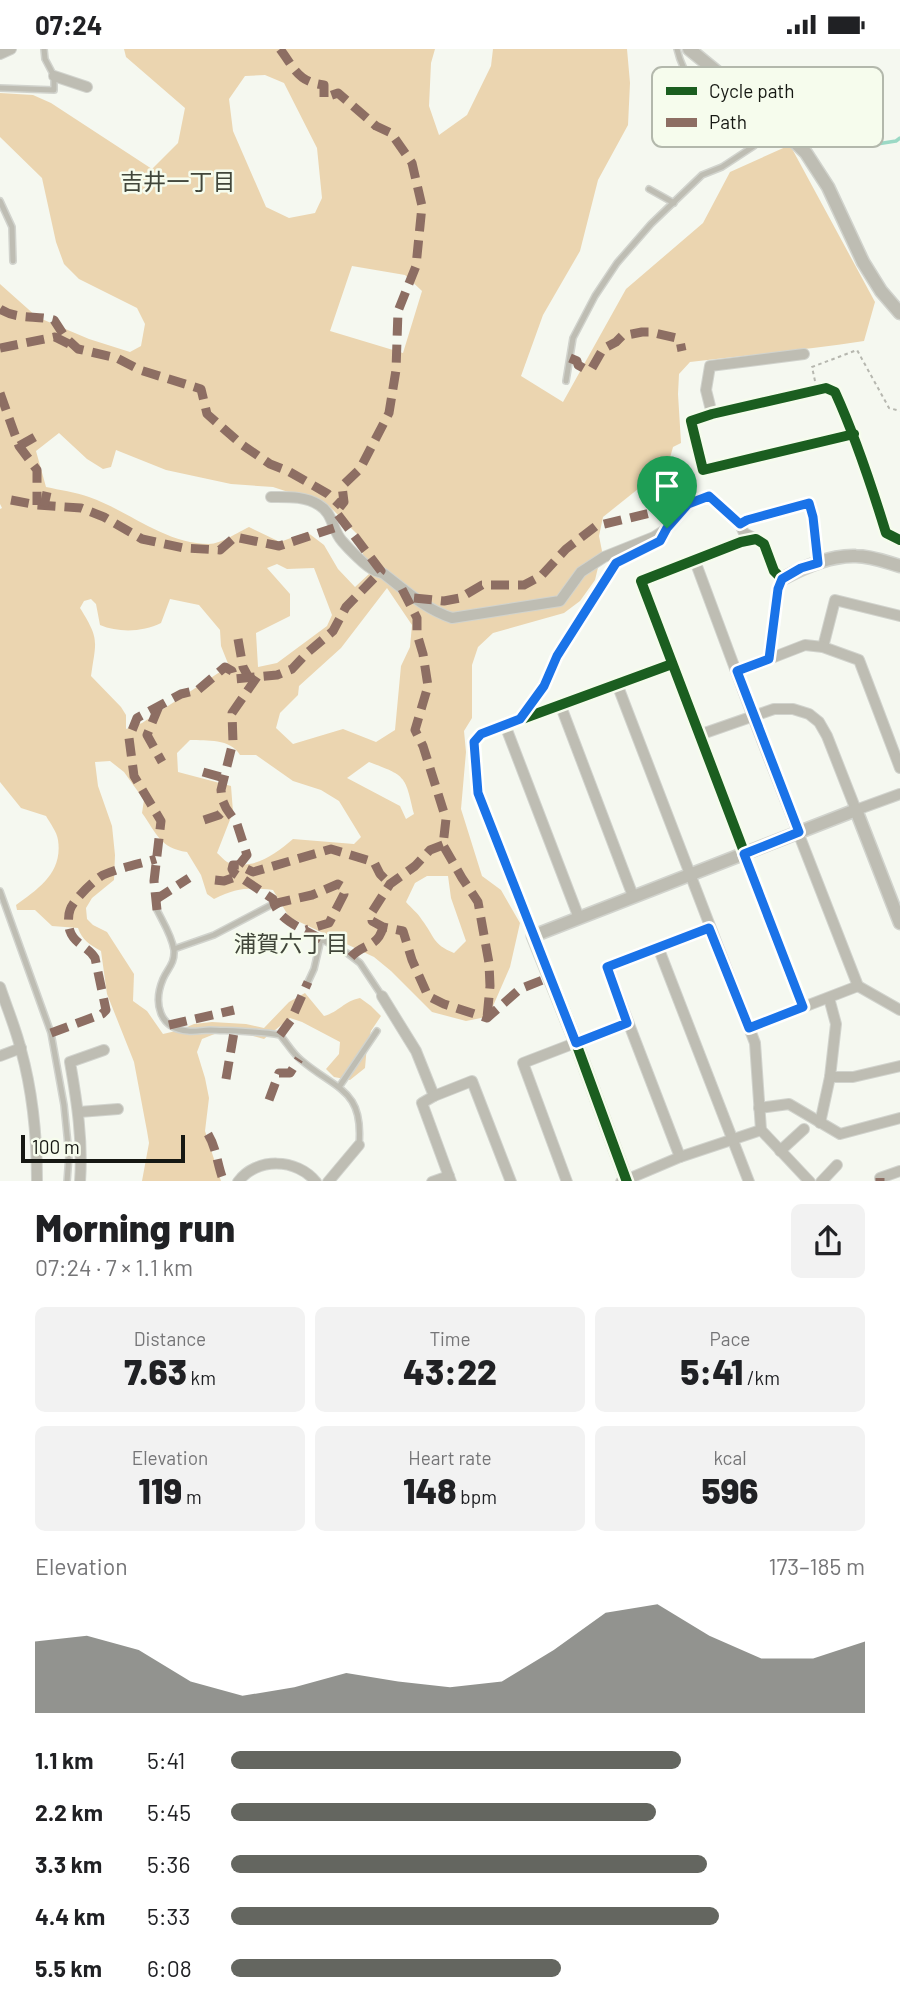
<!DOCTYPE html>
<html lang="en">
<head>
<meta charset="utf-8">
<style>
  :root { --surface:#fff; --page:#f2f2f2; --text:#202124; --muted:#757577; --accent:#646660 }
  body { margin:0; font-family:Barlow,"Noto Sans JP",sans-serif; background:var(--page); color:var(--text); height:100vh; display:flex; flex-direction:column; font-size:26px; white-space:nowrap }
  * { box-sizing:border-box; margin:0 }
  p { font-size:23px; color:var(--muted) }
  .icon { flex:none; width:38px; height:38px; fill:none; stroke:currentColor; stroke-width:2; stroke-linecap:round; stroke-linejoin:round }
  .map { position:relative; height:1132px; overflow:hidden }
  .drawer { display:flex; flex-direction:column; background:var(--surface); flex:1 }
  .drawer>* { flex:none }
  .scale { position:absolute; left:21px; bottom:18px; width:164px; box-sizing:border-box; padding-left:7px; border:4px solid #161813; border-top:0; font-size:19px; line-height:24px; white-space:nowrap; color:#161813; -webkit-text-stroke:5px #f6fced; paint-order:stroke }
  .pin { position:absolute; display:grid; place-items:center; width:60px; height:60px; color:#fff; margin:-72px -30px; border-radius:50% 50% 50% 0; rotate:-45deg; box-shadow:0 0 7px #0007 }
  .pin .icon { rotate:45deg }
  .round { display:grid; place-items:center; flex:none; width:74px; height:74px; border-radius:10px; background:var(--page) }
  .head { display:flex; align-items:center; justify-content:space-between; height:119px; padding:0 35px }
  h1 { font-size:38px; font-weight:800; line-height:52px }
  .metrics { display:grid; grid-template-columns:repeat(3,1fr); gap:10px; height:119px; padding:7px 35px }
  .metrics div { display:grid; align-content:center; border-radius:10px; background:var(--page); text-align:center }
  .metrics b { font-size:35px; font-weight:800 }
  .metrics small { font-size:19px; font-weight:400 }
  .metrics p { font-size:19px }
  .chart { height:196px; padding:14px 35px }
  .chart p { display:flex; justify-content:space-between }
  .chart svg { width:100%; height:126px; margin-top:7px; fill:var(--accent); opacity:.7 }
  ul { padding:0 35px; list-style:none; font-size:23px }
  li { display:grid; grid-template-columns:112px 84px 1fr; align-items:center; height:52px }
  li i { height:18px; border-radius:9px; background:var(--accent) }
  .status { display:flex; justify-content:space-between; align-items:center; height:49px; padding:0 35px; background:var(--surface); direction:ltr }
  .status svg { height:19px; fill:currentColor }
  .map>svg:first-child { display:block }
  .forest { fill:#ebd5b0; fill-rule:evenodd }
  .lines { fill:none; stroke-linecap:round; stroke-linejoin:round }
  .stream { stroke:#9bd9c5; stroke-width:3.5 }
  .service-casing { stroke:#d1d3cd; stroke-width:8 }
  .minor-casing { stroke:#d1d3cd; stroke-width:12 }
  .tertiary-casing { stroke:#d1d3cd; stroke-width:15 }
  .path { stroke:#b6b7af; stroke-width:2; stroke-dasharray:3.5 3.5; stroke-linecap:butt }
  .service { stroke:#bebdb3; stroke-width:5 }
  .minor { stroke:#bebdb3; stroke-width:10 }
  .tertiary { stroke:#bebdb3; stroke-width:12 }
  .quiet { stroke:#8d6e63; stroke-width:9; stroke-dasharray:18 9; stroke-linecap:butt }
  .cycleway-casing { stroke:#f6fced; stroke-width:15 }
  .cycleway { stroke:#1b5e20; stroke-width:10 }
  .route-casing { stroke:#fff; stroke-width:14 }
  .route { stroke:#1a73e8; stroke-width:9 }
  .labels { text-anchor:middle; stroke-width:5; stroke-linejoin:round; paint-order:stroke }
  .neighbourhood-label { font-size:23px; fill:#41463a; stroke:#f6fced }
  .key { fill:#f6fced; stroke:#b3b8ac; stroke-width:2 }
  .key-label { font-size:19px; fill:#161813 }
</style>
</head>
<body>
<div class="status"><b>07:24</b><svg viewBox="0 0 49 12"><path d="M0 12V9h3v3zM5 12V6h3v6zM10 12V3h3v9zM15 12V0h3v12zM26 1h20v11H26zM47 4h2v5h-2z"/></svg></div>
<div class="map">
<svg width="900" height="1133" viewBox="0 0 900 1133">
  <rect width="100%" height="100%" fill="#f5f8f0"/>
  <!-- forest -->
  <path class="forest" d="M124 0H435L431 14 429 57 439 86 467 66 491 17 493 0H627L630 34 628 76 598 131 580 202 543 266 521 327 563 353 626 240 703 174 730 123 790 96 875 253 864 292C806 301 748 306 690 313L679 325 678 345 681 394 673 398 668 416 603 468 599 487 602 502 595 531 580 552 564 564 493 584 478 598 472 616V669L464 682 466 703 461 760 482 827 501 841 520 874 510 918 493 957 491 967 466 972 432 963 391 922 374 908 289 868 273 841C248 838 237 839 214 850L207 845 201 826 187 803C160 799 157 785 142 764L144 751 124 723 110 712 95 713 98 737 112 777 115 806 114 831 92 849 86 859 87 870 93 876 107 883 134 925 133 952 147 962 163 985 180 981 194 975 212 973 246 975 264 979 289 953 305 944 324 967C339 963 344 952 360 949L371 957 381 967 371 982 367 996 365 1019 350 1031 334 1028 326 1020 339 1005 340 993 302 973 290 969 264 990 227 980 202 990 197 1003 205 1029 209 1049 205 1082 221 1132H142L149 1094 147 1082 134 1013 107 945 101 902C90 896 82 891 78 879L52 877 35 861H17L16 856C38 840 63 824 58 791 57 783 50 774 46 767L21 759 0 733V460L2 459 0 455V235L37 268 89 290 130 303 141 297 145 275 137 259 79 230 64 215 56 193 42 129 0 88V44L33 46 51 54 152 120 178 94 185 59 126 8ZM265 26 284 34 317 99 322 149 315 164 289 169 266 158 233 82 229 50 245 27ZM352 217 405 226 422 242 403 304 330 282ZM59 384 87 410 103 420 111 418 116 401 166 421 231 435 273 438 328 456 357 485 369 525 355 538 338 520 324 496 307 483 280 493 249 478C238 483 221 495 209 495 165 495 129 462 89 448 75 443 60 441 46 438L36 402ZM277 515 287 520 314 519 332 566 327 577 277 614 258 618 256 584 290 567V545L267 519ZM387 539 412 576 410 598 401 617 395 681 376 693 343 680 293 695 276 679 280 664 298 646 299 637 341 599ZM91 550 96 555 100 576C119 584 143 583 161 574L170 550 199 556 220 581 221 597 229 617 142 674 126 680V666L121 658 91 627C96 591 100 591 80 559L84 552ZM190 691C207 692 230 689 240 706H256L293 732 321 741 339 752 361 788 354 795 293 790C275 805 255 821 230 814 225 813 221 807 217 804L233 763 231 737 178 723 177 704ZM369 713C406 727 405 726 414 765L406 770 400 757 347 729ZM427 827H448L451 849 466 892 454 904C432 895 435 888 422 871 418 864 411 859 406 853L415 834Z"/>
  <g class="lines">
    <!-- stream -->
    <g class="stream">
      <path d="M824 92 867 97"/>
      <path d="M877 95 896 92 900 89"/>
    </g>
    <!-- service casing -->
    <g class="service-casing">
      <g id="service">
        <path d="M0 39 54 41V27L45 10 44 0"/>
        <path d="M701 65 711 58"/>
        <path d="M649 140 674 154"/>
        <path d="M0 152 12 178 13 212"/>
        <path d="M566 332 573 289 595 247 617 214 651 175 702 126 722 118 754 97C749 82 738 82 726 72 705 55 683 27 677 0"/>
        <path d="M0 842 51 984 64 1056 69 1106 67 1133"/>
        <path d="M157 861C163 873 172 887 174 901 175 915 167 920 163 930 153 954 159 980 188 982 195 983 203 981 210 981 232 982 258 982 280 986 287 994 293 1005 301 1011 336 1041 364 1040 359 1096"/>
        <path d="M174 900 214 886 273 855"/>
        <path d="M308 933 314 920 321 890 347 904 360 914 382 947"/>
        <path d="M339 1038 377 982"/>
      </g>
    </g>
    <!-- minor casing -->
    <g class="minor-casing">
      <g id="minor">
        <path d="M0 5 11 0"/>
        <path d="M54 27 87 38"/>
        <path d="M712 365 706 341 710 317 804 305"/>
        <path d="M854 385 703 421 691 372 712 365 826 339 835 343C856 389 871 435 886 484L900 491"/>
        <path d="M271 448C288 448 305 447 319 456 333 464 332 481 342 492 348 499 366 518 374 521 377 523 381 523 384 525 406 542 425 560 452 569L560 552 581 523 604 508 654 488 668 479 688 455 709 447 740 475 744 484 756 490"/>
        <path d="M740 475 747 471 809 454 813 468 818 514"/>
        <path d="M695 512 753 668 858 937 900 961"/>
        <path d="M823 598 835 551 900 567"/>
        <path d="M769 610 805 596 823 598 859 611 900 719"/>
        <path d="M737 622 769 610 778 540 782 530 774 522 764 495 756 490 741 493 641 532 803 958"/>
        <path d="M617 635 755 994 761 1081 810 1133"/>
        <path d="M560 655 633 847"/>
        <path d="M505 676 579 869"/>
        <path d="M699 686 774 660H793L809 665 819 673 827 687 856 761 900 745"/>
        <path d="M533 887 478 744 474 693 481 685 672 615"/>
        <path d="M658 898 749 1133"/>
        <path d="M0 938C7 959 16 980 21 1001 33 1044 37 1088 37 1133"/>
        <path d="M382 947 416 1002 434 1047 422 1054 451 1133"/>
        <path d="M749 979 858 937"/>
        <path d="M0 1007 21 999"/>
        <path d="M830 1028H853L900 1017"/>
        <path d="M434 1047 472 1032 511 1133"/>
        <path d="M759 1059 789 1055 840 1085 900 1069"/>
        <path d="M79 1063 118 1060"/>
        <path d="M820 1074 830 1028 836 975 829 949"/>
        <path d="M780 1102 804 1080"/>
        <path d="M680 1108 607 918 709 879"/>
        <path d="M880 1129 900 1122"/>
        <path d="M80 1133C83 1092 77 1053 70 1013L104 1001"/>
        <path d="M238 1133C256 1108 297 1109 316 1133"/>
        <path d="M328 1133 359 1096"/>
        <path d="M432 1133 449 1127"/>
        <path d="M567 1133 523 1014 627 974"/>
        <path d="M621 1133 680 1108 761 1081"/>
        <path d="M821 1133 837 1116"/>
      </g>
    </g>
    <!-- tertiary casing -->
    <g class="tertiary-casing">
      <g id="tertiary">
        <path d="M689 0 754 53 806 104 828 138 863 213 881 242 900 264"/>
        <path d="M782 530C804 518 830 506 856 507 871 507 886 513 900 517"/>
        <path d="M627 1133 576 994 533 887 856 761 900 874"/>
      </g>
    </g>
    <!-- path -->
    <g class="path">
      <path d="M815 332 812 318 857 301 889 359 900 362"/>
      <path d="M531 656 544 637 557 607 617 514"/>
    </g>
    <!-- service -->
    <use href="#service" class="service"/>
    <!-- minor -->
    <use href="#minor" class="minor"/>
    <!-- tertiary -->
    <use href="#tertiary" class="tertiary"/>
    <!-- quiet -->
    <g class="quiet">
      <path d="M0 260C17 271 36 266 54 271L65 288 78 300 117 309 140 321 201 340 207 365 241 395 270 415 288 422 328 445 341 457"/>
      <path d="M0 299 55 288 69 295"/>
      <path d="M570 309 577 312 578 316 585 320 592 319 603 300 616 293 622 287 642 283H651L676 289 680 292 682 302"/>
      <path d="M0 344 19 397 37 421V456"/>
      <path d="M19 397 35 388"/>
      <path d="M11 451 37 456 81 459 104 468 142 490 184 499 220 501 235 488 279 497 334 479"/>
      <path d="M44 457 47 443"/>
      <path d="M402 540 417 569V585L423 605 428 637 415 681 423 697 446 770 443 796 462 829 478 853 489 914 490 937 487 969"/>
      <path d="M414 549 444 552 460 549 482 536H524L541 527 566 500 596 477 688 455"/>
      <path d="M238 590 243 618 249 629"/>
      <path d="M159 657 147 686 162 713"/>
      <path d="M203 723 224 729"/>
      <path d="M204 771 219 766 226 759"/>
      <path d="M443 796 430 801 415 817 390 835 372 863V872L383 878 403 882 412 911 428 947 444 955 487 969 520 940 550 928"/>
      <path d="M239 816 247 806 237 775 226 759 222 750 221 741 233 693 232 664 257 628"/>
      <path d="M215 831 224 832 238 827"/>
      <path d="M155 851 189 829"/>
      <path d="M273 855 312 846 338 835 343 838 344 845 329 874 306 881"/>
      <path d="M157 861 154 832 161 772 134 727 129 689 137 669 181 645 198 641 225 618 232 622 234 630 277 626 292 620 307 604 333 582 346 558 381 522 336 463 344 453 342 437 360 420 389 364 396 321 398 262 416 217 422 157 412 114 391 84 376 77 338 44 324 49V36C298 33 295 20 280 0"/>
      <path d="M321 890C304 880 276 871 273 850L234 824 232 820 233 816H239L253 823 331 800 374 813 380 825 390 835"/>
      <path d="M351 908C363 894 378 899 383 878"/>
      <path d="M169 976 234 961"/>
      <path d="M51 984 102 965 106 961 95 909C89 898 74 895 70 882 68 877 68 866 70 861 73 851 95 830 103 826 119 819 139 815 156 810"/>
      <path d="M280 986 291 971 308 933"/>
      <path d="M226 1030 234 983"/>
      <path d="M269 1051 279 1024H290L299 1010"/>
      <path d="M208 1085C217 1100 217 1116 224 1133"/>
      <path d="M880 1133V1129"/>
    </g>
    <!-- cycleway casing -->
    <g class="cycleway-casing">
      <g id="cycleway">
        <path d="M854 385 703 421 691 372 712 365 826 339 835 343C856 389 871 435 886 484L900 491"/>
        <path d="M782 530 774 522 764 495 756 490 741 493 641 532 803 958"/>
        <path d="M627 1133 576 994 478 744 474 693 481 685 672 615"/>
      </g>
    </g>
    <!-- cycleway -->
    <use href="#cycleway" class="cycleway"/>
  </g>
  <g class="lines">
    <!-- route casing -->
    <g class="route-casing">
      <path id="route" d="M709 447 740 475 747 471 809 454 813 468 818 514 801 519 782 530 778 540 769 610 737 622 799 783 744 805 803 958 749 979 709 879 607 918 627 974 576 994 478 744 474 693 481 685 520 670 544 637 557 607 616 514 660 492 667 479 688 455Z"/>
    </g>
    <!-- route -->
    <use href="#route" class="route"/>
  </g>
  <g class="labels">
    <!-- neighbourhood labels -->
    <g class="neighbourhood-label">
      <text x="178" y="141">吉井一丁目</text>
      <text x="291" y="903">浦賀六丁目</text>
    </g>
  </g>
  <!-- legend -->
  <rect x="652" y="18" width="231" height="80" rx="10" class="key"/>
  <rect x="666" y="38" width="31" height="8" fill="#1b5e20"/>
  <rect x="666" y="69" width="31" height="9" fill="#8d6e63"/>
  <g class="key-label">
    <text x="709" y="49">Cycle path</text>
    <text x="709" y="80">Path</text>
  </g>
</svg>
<div class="scale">100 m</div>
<div class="pin" style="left:667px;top:479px;background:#1e9e55"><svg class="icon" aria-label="arrive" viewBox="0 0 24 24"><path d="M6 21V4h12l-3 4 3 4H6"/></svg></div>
</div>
<section class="drawer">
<div class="head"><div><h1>Morning run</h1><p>07:24 · 7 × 1.1 km</p></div><a class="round"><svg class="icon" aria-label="share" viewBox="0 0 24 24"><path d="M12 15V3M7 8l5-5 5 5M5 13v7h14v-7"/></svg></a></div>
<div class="metrics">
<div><p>Distance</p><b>7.63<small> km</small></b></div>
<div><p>Time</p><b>43:22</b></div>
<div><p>Pace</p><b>5:41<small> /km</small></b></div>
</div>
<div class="metrics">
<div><p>Elevation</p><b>119<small> m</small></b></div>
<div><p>Heart rate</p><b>148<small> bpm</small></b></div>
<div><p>kcal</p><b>596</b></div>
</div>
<div class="chart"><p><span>Elevation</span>173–185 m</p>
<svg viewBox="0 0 160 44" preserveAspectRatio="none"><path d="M0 44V19L10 17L20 22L30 33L40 38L50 35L60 30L70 33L80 35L90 33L100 22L110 9L120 6L130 17L140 25L150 25L160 19V44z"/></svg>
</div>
<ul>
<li><b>1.1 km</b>5:41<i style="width:71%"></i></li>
<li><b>2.2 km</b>5:45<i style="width:67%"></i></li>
<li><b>3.3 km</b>5:36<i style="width:75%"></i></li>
<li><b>4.4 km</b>5:33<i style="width:77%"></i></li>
<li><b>5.5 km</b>6:08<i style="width:52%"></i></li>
</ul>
</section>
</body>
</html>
